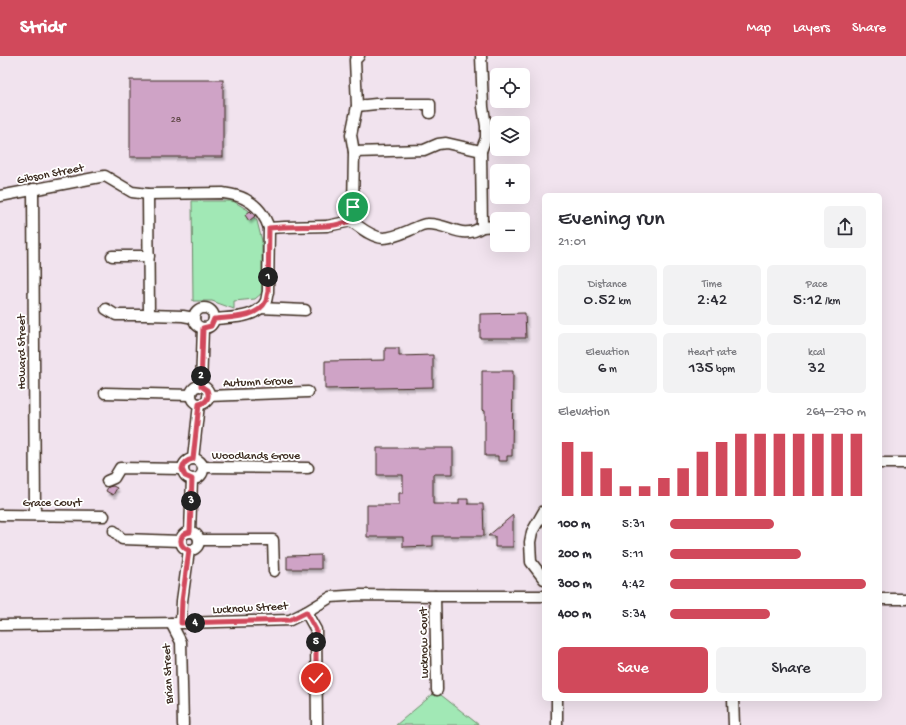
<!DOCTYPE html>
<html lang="en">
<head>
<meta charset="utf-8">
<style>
  :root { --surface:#fff; --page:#f2f2f3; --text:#2b2b33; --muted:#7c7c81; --accent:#d1495b }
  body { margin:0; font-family:"Gochi Hand",sans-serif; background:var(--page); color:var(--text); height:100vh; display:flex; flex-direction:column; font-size:15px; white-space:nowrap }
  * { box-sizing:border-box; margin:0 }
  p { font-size:13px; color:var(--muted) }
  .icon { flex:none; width:22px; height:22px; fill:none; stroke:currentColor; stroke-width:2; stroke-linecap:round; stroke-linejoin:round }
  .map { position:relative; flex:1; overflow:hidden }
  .details { position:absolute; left:542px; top:137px; width:340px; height:508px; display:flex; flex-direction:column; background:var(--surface); border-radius:6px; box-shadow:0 4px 16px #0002 }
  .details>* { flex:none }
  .tools { position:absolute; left:490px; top:12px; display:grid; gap:8px }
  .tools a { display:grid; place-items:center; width:40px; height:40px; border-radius:6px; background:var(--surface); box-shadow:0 4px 16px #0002; font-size:20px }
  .pin { position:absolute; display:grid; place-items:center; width:34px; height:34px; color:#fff; margin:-17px; border:2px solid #fff; border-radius:50%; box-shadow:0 1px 4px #0007 }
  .km { position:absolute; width:20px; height:20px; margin:-10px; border-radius:50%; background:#222; color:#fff; font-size:11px; line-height:20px; text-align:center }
  .round { display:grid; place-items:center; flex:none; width:42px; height:42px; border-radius:6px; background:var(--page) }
  .summary { display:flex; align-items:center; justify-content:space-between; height:68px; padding:0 16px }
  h1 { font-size:22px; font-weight:600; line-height:30px }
  .figures { display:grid; grid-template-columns:repeat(3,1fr); gap:6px; height:68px; padding:4px 16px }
  .figures div { display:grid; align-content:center; border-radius:6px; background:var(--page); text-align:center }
  .figures b { font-size:17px; font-weight:600 }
  .figures small { font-size:11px; font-weight:400 }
  .figures p { font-size:11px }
  .chart { height:112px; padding:8px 16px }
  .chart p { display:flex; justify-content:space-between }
  .chart svg { width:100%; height:72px; margin-top:4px; stroke:var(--accent); stroke-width:6 }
  .cta { display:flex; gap:8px; margin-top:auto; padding:8px 16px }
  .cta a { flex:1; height:46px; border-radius:6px; background:var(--accent); color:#fff; font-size:16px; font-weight:600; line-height:46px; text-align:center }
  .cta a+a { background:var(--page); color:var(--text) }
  ul { padding:0 16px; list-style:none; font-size:13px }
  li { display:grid; grid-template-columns:64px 48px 1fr; align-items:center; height:30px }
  li i { height:10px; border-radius:5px; background:var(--accent) }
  header { display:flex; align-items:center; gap:24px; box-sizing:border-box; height:56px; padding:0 20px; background:var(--accent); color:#fff }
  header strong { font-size:19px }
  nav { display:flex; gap:22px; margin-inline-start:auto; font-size:14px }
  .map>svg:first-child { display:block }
  .green { fill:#a1e8b5; stroke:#6e896a }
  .building { fill:#cfa3c6; stroke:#3b2a1e; filter:url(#shadow) }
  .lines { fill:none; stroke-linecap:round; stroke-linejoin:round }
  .street-casing { stroke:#3b2a1e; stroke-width:13 }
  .street { stroke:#fff; stroke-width:10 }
  .route-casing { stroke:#fff; stroke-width:8 }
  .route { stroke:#d1495b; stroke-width:5 }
  .labels { text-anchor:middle; stroke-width:3.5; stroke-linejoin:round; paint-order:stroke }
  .number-label { font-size:10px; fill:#604848 }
  .street-label { font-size:12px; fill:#3b2a1e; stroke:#fff }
</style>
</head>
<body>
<header>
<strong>Stridr</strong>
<nav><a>Map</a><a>Layers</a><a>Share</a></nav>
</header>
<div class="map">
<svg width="906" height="669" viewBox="0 0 906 669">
  <defs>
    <filter id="shadow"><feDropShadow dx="2" dy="3" stdDeviation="1" flood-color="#0004"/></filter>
  </defs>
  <rect width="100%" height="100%" fill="#f1e3ee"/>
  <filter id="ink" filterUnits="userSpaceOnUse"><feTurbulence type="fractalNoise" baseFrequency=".025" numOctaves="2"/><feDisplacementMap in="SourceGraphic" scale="8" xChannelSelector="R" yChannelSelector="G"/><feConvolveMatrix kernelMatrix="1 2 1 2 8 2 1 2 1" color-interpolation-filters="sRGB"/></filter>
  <g filter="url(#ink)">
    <!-- green -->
    <g class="green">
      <path d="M192 145H233L248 154 257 165 262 185V237L255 243 234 245V253L212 245H193Z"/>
      <path d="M432 639H441L479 669H396Z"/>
    </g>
    <!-- building -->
    <g class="building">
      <rect x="130" y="24" width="93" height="77"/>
      <path d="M250 155 255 160 249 165 245 159Z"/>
      <path d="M525 257 526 282H480V258Z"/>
      <path d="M385 292H399V300L433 299V331L325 333V305L385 304Z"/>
      <path d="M482 315H513L512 400H507V405H498V400H485V355L482 354Z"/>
      <path d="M377 392H453V418H433V448H459V443H468V448H483L484 480H433V490L403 491V481H367V449H399V437H403V419H377Z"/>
      <path d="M113 430 117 432 113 439 106 435 108 431Z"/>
      <path d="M513 459V491H495V480H488Z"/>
      <path d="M321 499V513H287V500Z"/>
    </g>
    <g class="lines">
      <!-- street casing -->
      <g class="street-casing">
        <g id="street">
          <path d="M481 0 483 51 486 70V82L481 95"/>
          <path d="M357 50 376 48H430V57"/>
          <path d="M33 133 35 459"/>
          <path d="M148 138 149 259"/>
          <path d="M0 140 105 120 132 136 148 138 223 137C230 138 238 139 245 143 257 149 265 160 269 172L268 236C267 238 267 242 266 245 257 263 231 261 214 263"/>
          <path d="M351 165 353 151 354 96 351 79 357 50 355 4 359 0"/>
          <path d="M482 171 497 170"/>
          <path d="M269 172 285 171 327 170 351 165C360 171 371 181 383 182 394 182 405 176 415 172 419 170 423 168 427 168 449 167 461 185 482 171L481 95 446 87 438 88 424 94 354 96"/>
          <path d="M112 200H149"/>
          <path d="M260 252 305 254"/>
          <circle cx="204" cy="262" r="10"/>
          <path d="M106 253 116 259H149L183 260 194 262"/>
          <path d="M201 330 203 272"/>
          <circle cx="200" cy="339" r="9"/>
          <path d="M105 337 191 339"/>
          <path d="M208 340 308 336"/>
          <circle cx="193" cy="413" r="10"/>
          <path d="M193 403 199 348"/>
          <path d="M880 407H906"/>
          <path d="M203 411 308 412"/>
          <path d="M107 425 114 422 120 412 183 413"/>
          <path d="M544 455 532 476 530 486 531 506 544 523"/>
          <path d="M0 459 104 460"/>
          <path d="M114 475 122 483 181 485"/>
          <path d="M190 476 192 423"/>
          <circle cx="190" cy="485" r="9"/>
          <path d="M199 484H273L274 515"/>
          <path d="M435 540 437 634"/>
          <path d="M880 543H906"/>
          <path d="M306 556 316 574 317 669"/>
          <path d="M171 567 181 586 183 669"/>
          <path d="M181 567 182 545 189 494"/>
          <path d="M0 569 181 567 290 564 306 556 331 541 361 539 435 540H544"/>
          <path d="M557 643V669"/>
          <path d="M733 643 734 669"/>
        </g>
      </g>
      <!-- street -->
      <use href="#street" class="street"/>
    </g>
  </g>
  <g class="lines" filter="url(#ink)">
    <!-- route casing -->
    <g class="route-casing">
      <path id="route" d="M316 622V574L306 556 290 564 181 567 182 545 189 494C178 491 178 478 190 476L192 423 185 420 182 413C183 407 187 404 193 403L199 348C207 347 210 341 207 334L201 330 203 272 211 270 214 263C231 261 257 263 266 245 267 242 267 238 268 236L269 172C288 170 307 171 326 170 334 170 343 167 351 165L353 151"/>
    </g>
    <!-- route -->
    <use href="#route" class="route"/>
  </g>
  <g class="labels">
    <!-- number labels -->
    <g class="number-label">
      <text x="176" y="66">28</text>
    </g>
    <!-- street labels -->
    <g class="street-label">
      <text transform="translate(50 117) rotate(-11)" y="4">Gibson Street</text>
      <text transform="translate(21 296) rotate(-90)" y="4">Howard Street</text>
      <text transform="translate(258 325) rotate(-2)" y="4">Autumn Grove</text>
      <text x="256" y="403">Woodlands Grove</text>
      <text x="52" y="450">Grace Court</text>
      <text transform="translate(250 551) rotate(-3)" y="4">Lucknow Street</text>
      <text transform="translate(423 587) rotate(-91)" y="4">Lucknow Court</text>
      <text transform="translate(167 618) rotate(-93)" y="4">Brian Street</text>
    </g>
  </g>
</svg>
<div class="tools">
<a><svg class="icon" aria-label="locate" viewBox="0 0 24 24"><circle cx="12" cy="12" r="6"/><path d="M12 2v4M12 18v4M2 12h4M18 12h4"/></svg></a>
<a><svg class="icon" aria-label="layers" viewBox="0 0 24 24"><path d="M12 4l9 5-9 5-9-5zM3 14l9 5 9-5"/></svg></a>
<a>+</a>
<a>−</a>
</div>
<div class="pin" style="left:353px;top:151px;background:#1e9e55"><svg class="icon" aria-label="arrive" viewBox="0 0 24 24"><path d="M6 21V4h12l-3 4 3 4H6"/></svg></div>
<div class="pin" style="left:316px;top:622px;background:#d93025"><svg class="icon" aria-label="check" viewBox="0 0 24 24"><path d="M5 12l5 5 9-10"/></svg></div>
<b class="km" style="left:268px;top:221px">1</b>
<b class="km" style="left:201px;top:320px">2</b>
<b class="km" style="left:191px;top:445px">3</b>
<b class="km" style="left:195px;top:567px">4</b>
<b class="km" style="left:316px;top:586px">5</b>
<section class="details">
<div class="summary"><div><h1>Evening run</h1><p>21:01</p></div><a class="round"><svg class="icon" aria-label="share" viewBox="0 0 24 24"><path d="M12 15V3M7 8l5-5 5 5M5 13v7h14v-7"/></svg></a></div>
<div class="figures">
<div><p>Distance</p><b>0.52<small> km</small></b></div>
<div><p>Time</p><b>2:42</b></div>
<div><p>Pace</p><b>5:12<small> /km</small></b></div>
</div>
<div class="figures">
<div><p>Elevation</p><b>6<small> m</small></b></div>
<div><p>Heart rate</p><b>135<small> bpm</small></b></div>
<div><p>kcal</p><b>32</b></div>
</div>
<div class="chart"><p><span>Elevation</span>264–270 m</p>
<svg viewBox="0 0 160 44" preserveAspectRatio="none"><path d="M5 44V11M15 44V17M25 44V27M35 44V38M45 44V38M55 44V33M65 44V27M75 44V17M85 44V11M95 44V6M105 44V6M115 44V6M125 44V6M135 44V6M145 44V6M155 44V6"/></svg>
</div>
<ul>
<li><b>100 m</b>5:31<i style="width:53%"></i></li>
<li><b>200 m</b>5:11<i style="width:67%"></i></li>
<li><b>300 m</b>4:42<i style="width:100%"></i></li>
<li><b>400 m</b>5:34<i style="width:51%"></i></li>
</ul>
<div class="cta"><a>Save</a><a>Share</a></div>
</section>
</div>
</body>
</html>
